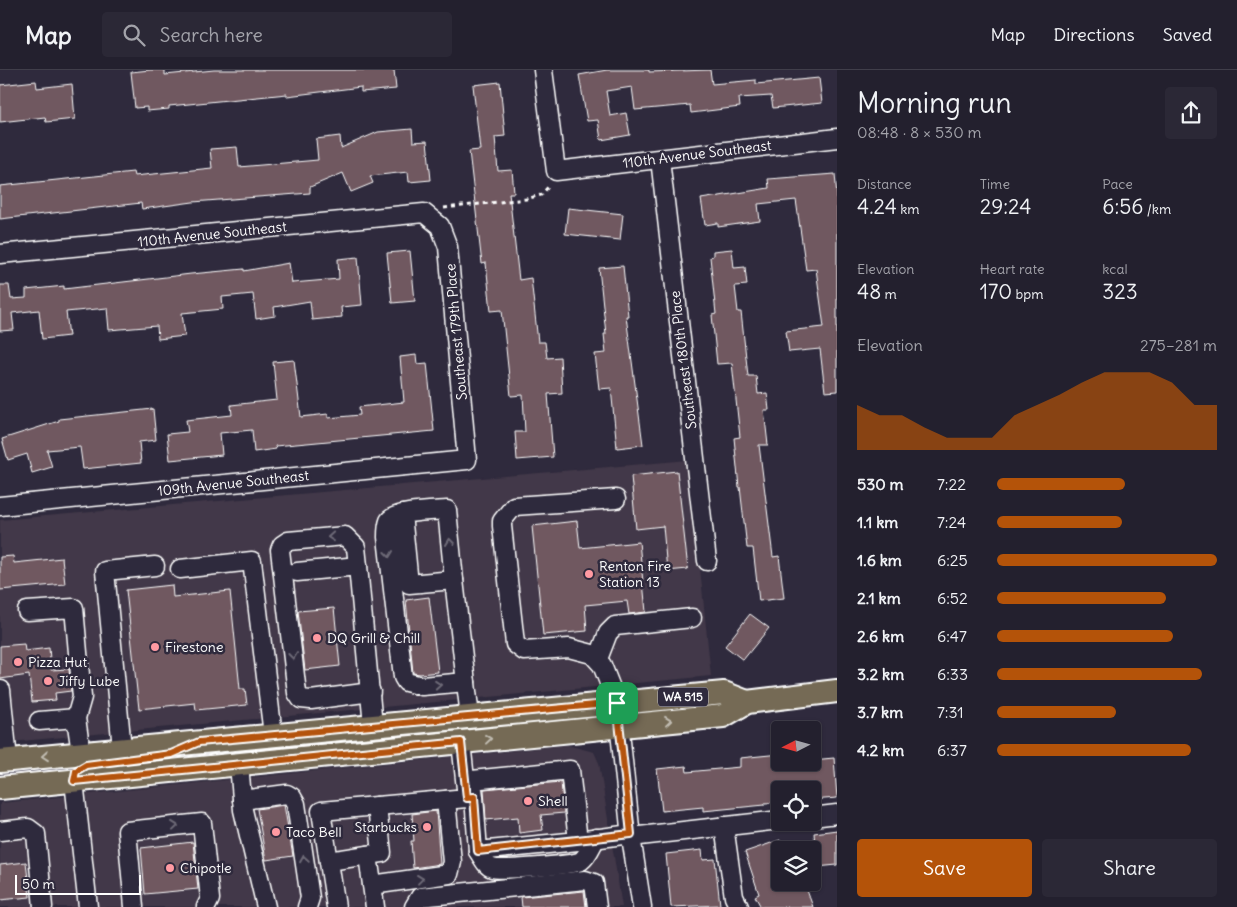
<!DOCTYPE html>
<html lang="en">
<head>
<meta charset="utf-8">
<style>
  :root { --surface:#23202e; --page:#2b2836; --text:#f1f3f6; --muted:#a3a3aa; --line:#403e4a; --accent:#b45309 }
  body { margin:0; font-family:Delius,sans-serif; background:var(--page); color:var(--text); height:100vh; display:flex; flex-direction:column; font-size:19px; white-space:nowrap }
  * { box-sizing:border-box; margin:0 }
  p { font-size:16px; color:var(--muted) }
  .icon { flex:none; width:28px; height:28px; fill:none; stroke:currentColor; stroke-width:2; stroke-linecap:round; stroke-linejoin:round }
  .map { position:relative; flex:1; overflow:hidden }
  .side { display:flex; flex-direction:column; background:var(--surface); width:400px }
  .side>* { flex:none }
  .needle { width:32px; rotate:264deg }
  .buttons { position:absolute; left:771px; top:651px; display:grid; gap:10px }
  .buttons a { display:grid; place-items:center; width:50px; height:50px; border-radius:5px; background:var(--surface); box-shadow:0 1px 4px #0004,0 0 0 1px var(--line); font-size:25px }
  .scale { position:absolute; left:15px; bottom:12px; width:126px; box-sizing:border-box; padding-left:5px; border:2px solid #fff; border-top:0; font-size:14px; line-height:18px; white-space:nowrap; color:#fff; -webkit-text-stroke:4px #2f2a3d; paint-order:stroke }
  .pin { position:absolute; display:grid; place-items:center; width:42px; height:42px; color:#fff; margin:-21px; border-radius:10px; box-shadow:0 2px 8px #0006 }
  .round { display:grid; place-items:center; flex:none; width:52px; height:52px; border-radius:5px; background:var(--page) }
  .overview { display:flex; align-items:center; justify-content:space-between; height:85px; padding:0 20px }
  h1 { font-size:28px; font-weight:600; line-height:38px }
  .figures { display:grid; grid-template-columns:repeat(3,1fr); gap:8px; height:85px; padding:5px 20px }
  .figures div { display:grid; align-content:center }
  .figures b { font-size:21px; font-weight:600 }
  .figures small { font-size:14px; font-weight:400 }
  .figures p { font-size:14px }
  .chart { height:140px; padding:10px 20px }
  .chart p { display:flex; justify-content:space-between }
  .chart svg { width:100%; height:90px; margin-top:5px; fill:var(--accent); opacity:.7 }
  .button { display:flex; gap:10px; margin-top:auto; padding:10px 20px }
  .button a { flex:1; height:58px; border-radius:5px; background:var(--accent); color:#fff; font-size:20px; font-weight:600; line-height:58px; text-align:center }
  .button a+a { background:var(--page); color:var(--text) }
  ul { padding:0 20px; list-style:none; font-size:16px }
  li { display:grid; grid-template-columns:80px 60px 1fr; align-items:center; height:38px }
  li i { height:12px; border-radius:6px; background:var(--accent) }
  header { display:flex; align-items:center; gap:30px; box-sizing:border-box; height:70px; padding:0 25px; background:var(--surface); border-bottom:1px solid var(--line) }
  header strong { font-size:24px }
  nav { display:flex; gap:28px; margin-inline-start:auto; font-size:18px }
  .search { width:350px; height:45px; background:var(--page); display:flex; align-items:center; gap:12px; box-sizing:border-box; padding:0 18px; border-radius:5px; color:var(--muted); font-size:19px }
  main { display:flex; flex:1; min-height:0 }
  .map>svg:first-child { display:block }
  .built { fill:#423848 }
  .building { fill:#705861; stroke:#fff }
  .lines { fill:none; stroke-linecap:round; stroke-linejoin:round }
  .minor-casing { stroke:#fff; stroke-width:21 }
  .major-casing { stroke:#fff; stroke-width:26 }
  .path { stroke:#fff; stroke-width:3; stroke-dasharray:4 4; stroke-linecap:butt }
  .minor { stroke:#2f2a3d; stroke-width:18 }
  .major { stroke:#756b55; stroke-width:22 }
  .oneway { stroke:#6d6a77 }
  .oneway2 { stroke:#c1bcb2 }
  .route-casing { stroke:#fff; stroke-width:10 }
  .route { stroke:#b45309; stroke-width:6 }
  .poi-dot { fill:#ff9aa2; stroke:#2f2a3d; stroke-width:2 }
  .labels { text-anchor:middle; stroke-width:5; stroke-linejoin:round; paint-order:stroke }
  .shield { fill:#2f2a3d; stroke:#c1bfc5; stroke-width:1 }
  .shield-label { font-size:12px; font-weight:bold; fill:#fff }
  .street-label { font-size:14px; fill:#fff; stroke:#2f2a3d }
  .poi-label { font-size:14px; fill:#fff; stroke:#2f2a3d; text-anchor:start }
</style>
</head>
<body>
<header>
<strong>Map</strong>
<div class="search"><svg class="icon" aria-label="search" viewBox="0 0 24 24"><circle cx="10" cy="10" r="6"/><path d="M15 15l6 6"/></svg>Search here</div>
<nav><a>Map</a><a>Directions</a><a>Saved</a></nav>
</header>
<main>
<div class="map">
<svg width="837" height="837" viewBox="0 0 837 837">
  <rect width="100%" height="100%" fill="#2f2a3d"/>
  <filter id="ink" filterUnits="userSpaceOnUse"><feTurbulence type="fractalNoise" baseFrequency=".02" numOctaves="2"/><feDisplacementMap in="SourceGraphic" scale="10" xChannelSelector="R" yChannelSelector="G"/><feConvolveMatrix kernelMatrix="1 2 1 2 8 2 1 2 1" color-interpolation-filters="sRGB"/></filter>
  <g filter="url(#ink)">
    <!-- built -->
    <g class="built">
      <path d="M689 390 711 606 0 673V450Z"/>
      <path d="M567 675 594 682 599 693 622 837H0V733Z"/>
    </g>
    <!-- building -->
    <g class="building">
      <path d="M150 0H165V5L214 0H394L396 19 361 22V17L287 26V24L169 36V39L147 41V37L135 38 131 2Z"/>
      <path d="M607 0H649V2L710 0 712 14 756 10V14L819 8 822 33 773 38 771 26 739 28 740 37 691 43 690 35 635 40 632 17 606 21 610 46 626 43 630 65 601 70 598 50 587 51 579 5Z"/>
      <path d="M36 11 37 18 72 14 75 49 46 52 45 47 0 52V15Z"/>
      <path d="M500 12 505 66 495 67 498 101 512 100 514 123H509L519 210 531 208 538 272H545L547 288 560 287 562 323 548 324 553 387 517 390 515 362H525L523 325 511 326 502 240 491 241 486 193 482 194 469 81 480 80 473 15Z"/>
      <path d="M412 59 413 72 427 71 431 110 409 112 408 102 370 106 373 113 351 122 343 103 310 117V123L193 132 142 139 141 133 0 149V116L133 102 134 106 212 98 210 79 237 77 239 97 318 90 316 69 340 66 341 78 378 62Z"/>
      <path d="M835 104 837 126V321L825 322 820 279 789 282 786 261 824 257 816 199 806 200 796 130 758 134 760 151 718 157V153L705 155 701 129 769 118 768 109Z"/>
      <path d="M568 138 623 144 620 170 565 164Z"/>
      <path d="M732 179 734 198 745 197 747 215 735 216 738 242H741L748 306H756L758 324 767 323 769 340H764L768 375H759L773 487 779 486 784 528 759 531 753 478H747L740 417H739L734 368 740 367 732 293 717 294 712 245 716 244 710 187 713 186V181Z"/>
      <path d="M410 181 415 231 392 233 387 183Z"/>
      <path d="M358 187 362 235 341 237 342 247 312 250 310 231 274 237 275 246 256 249 253 224 222 227 223 239 182 243 185 266 158 269 157 256 109 260 107 238 66 242 69 266 42 269 39 240 12 243 14 260 0 261V215H9L11 229 26 228V220L64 216V219L191 204 244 199V201L289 193 292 213 339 209 338 189Z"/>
      <path d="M623 196 628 246H626L643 375 617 378 611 318 599 319 595 284 606 283 604 264H606L599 198Z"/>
      <path d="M416 285 417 294 427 293 434 361 275 376 276 379 254 382 252 360 220 363 222 385 170 390 167 364 188 362 186 350 232 345 231 335 277 330 273 292 294 290 301 347 328 344V348L360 345 359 337 404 332 400 287Z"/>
      <path d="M153 339 156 370 139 372 141 393 83 399 80 377 47 380 52 397 32 403 27 384 8 390 2 369 59 351V349Z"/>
      <path d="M677 401 688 499 667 501 663 456 636 459 631 406Z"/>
      <path d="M577 451 580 478 639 472 646 542 629 544 627 531 585 535 587 561 543 565 532 456Z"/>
      <path d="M13 486 14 493 62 488 65 514 0 520V487Z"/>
      <path d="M172 515 173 527 230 521 240 619H245L247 635 196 640 195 633 139 639 126 520Z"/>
      <path d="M429 527 438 602 420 604 413 603 406 530Z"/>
      <path d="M334 538 340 596 305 600 298 541Z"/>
      <path d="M750 544 769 558 743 590 725 576Z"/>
      <path d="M24 574 25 581 49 578 51 600 69 599 71 621 55 623 56 630 32 632 29 605 0 609V576Z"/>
      <path d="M780 684V692H812V690L834 688 837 728 812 730V720H780V732L765 733V735L703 741V737L662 741 657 699 686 696 687 702 740 697V688Z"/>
      <path d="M561 712 564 743 541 745 543 760 519 763 518 747 486 750 484 719Z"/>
      <path d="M284 735 293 786 266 790 257 739Z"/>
      <path d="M436 741 440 794 413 798 411 771H414L412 744Z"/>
      <path d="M837 760V795L817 797 814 763Z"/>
      <path d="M780 770V812H804L813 837H761L755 826 759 824 745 782Z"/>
      <path d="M193 772 198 819 145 824 141 778Z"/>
      <path d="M702 780 703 790 715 789 720 835 671 837 666 784Z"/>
      <path d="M26 792 30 827 0 830V795Z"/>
      <path d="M584 821 586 837H522L521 827Z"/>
    </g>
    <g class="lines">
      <!-- minor casing -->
      <g class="minor-casing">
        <g id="minor">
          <path d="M543 0 556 101 837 68"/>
          <path d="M660 89 707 491"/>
          <path d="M0 184 424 143 440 156 448 177 467 390 0 436"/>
          <path d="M616 429 514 436 502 451V456L515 574 524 581 569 578 592 584 602 595 617 633 631 767 642 837"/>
          <path d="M402 444 409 514 454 510 447 440C435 441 394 441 389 451 387 456 387 462 387 467L403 607 406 612 422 616 466 612"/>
          <path d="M358 496 356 477 345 466 288 471 282 475 280 480 297 623 301 629 311 630 371 622"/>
          <path d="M180 499 252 491 273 665"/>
          <path d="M297 502 358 496 373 656"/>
          <path d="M454 510 470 647"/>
          <path d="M27 541 74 538 82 627 76 648 81 683"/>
          <path d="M598 589 608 563 615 556 692 548"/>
          <path d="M1 620 8 690"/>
          <path d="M39 651 76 648"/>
          <path d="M122 679 105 501 155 496"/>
          <path d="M239 694 243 740 266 837"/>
          <path d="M74 711 88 837"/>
          <path d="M467 728 474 727 478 781 578 771 570 700 472 710 474 727"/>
          <path d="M242 730 287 724 292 727 296 734 310 828 307 837"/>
          <path d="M812 747 837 744"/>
          <path d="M724 756 734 827 739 837"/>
          <path d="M0 761 28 758 36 764 43 837"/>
          <path d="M631 767 780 750"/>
          <path d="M585 770 631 764"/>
          <path d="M478 781C482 787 486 796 492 798 500 801 574 795 581 791 588 786 592 775 596 768"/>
          <path d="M368 785 382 783 377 736"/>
          <path d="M329 791 368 785 375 837"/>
          <path d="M372 815 449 804 452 792 446 730"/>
          <path d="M134 837 127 761 202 753 210 829 206 837"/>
          <path d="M336 837 321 741 467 728 461 672"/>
          <path d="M414 837 420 827 585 810 594 813 597 837"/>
        </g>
      </g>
      <!-- major casing -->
      <g class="major-casing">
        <g id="major">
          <path d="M0 691 724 623 747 632"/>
          <path d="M0 718 723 646 747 632 837 621"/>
        </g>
      </g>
      <!-- path -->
      <path class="path" d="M444 138 526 129 541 125 550 115"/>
      <!-- minor -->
      <use href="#minor" class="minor"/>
      <!-- major -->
      <use href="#major" class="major"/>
    </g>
    <!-- one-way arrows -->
    <defs><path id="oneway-chevron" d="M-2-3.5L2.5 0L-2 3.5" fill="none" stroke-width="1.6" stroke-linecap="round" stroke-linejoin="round" transform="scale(1.25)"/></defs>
    <g class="oneway">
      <use href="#oneway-chevron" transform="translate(331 467) rotate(175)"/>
      <use href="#oneway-chevron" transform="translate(450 472) rotate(-96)"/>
      <use href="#oneway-chevron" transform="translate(389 484) rotate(83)"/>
      <use href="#oneway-chevron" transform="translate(293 586) rotate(83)"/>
      <use href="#oneway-chevron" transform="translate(438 615) rotate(-5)"/>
      <use href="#oneway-chevron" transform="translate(175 756) rotate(-6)"/>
      <use href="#oneway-chevron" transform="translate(304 789) rotate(-99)"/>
      <use href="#oneway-chevron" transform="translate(420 809) rotate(-7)"/>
    </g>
    <g class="oneway2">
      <use href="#oneway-chevron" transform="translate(668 651) rotate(-6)"/>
      <use href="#oneway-chevron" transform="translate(488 669) rotate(-6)"/>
      <use href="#oneway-chevron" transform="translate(45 686) rotate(175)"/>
    </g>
  </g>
  <g class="lines" filter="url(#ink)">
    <!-- route casing -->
    <g class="route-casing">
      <path id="route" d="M617 633 631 764 478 781 474 727 467 728 461 672 74 711 76 701 86 695 171 684 199 672Z"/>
    </g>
    <!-- route -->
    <use href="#route" class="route"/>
  </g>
  <!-- markers -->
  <g class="poi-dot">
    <circle cx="589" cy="504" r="5"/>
    <circle cx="317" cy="568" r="5"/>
    <circle cx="155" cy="577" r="5"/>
    <circle cx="18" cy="592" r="5"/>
    <circle cx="48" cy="611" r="5"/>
    <circle cx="528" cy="731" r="5"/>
    <circle cx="427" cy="757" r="5"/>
    <circle cx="276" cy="762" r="5"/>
    <circle cx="170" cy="798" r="5"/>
  </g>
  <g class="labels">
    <!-- shield labels -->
    <rect class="shield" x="658" y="617.5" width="50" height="19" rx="4"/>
    <g class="shield-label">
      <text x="683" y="631">WA 515</text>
    </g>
    <!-- street labels -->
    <g class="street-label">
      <text transform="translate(697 84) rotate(-7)" y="5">110th Avenue Southeast</text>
      <text transform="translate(212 164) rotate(-6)" y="5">110th Avenue Southeast</text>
      <text transform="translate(456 262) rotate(-95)" y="5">Southeast 179th Place</text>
      <text transform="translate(683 290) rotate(-97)" y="5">Southeast 180th Place</text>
      <text transform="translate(233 413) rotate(-6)" y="5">109th Avenue Southeast</text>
    </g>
    <!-- poi labels -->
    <g class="poi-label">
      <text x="599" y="501">Renton Fire<tspan x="599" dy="16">Station 13</tspan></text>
      <text x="327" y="573">DQ Grill &amp; Chill</text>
      <text x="165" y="582">Firestone</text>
      <text x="28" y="597">Pizza Hut</text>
      <text x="58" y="616">Jiffy Lube</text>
      <text x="538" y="736">Shell</text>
      <text x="417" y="762" text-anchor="end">Starbucks</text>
      <text x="286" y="767">Taco Bell</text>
      <text x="180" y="803">Chipotle</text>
    </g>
  </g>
</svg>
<div class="buttons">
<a><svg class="needle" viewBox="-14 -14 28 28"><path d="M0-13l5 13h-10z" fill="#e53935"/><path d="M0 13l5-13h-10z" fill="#a3a3aa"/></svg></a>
<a><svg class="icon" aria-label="locate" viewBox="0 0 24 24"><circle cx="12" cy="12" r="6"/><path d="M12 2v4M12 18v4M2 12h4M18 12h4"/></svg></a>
<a><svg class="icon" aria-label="layers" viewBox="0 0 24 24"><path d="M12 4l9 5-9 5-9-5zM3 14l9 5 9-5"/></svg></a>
</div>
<div class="scale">50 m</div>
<div class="pin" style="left:617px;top:633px;background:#1e9e55"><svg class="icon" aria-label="arrive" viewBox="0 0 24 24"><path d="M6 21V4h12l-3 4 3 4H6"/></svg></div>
</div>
<section class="side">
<div class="overview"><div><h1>Morning run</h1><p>08:48 · 8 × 530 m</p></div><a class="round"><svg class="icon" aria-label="share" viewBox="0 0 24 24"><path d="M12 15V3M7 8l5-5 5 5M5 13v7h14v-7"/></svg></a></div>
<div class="figures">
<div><p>Distance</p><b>4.24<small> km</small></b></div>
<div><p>Time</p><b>29:24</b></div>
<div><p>Pace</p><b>6:56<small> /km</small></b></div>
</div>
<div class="figures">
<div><p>Elevation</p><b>48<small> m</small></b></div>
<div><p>Heart rate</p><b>170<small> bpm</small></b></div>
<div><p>kcal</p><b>323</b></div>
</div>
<div class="chart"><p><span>Elevation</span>275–281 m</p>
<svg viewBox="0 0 160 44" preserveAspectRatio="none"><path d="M0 44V22L10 27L20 27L30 33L40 38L50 38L60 38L70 27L80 22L90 17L100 11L110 6L120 6L130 6L140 11L150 22L160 22V44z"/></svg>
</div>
<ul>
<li><b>530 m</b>7:22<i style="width:58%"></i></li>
<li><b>1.1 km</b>7:24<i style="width:57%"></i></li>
<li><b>1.6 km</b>6:25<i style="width:100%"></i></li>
<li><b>2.1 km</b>6:52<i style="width:77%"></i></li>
<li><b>2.6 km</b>6:47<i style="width:80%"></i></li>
<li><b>3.2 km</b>6:33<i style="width:93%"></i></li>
<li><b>3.7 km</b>7:31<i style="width:54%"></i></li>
<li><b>4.2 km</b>6:37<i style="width:88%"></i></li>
</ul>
<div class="button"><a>Save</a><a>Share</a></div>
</section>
</main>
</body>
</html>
